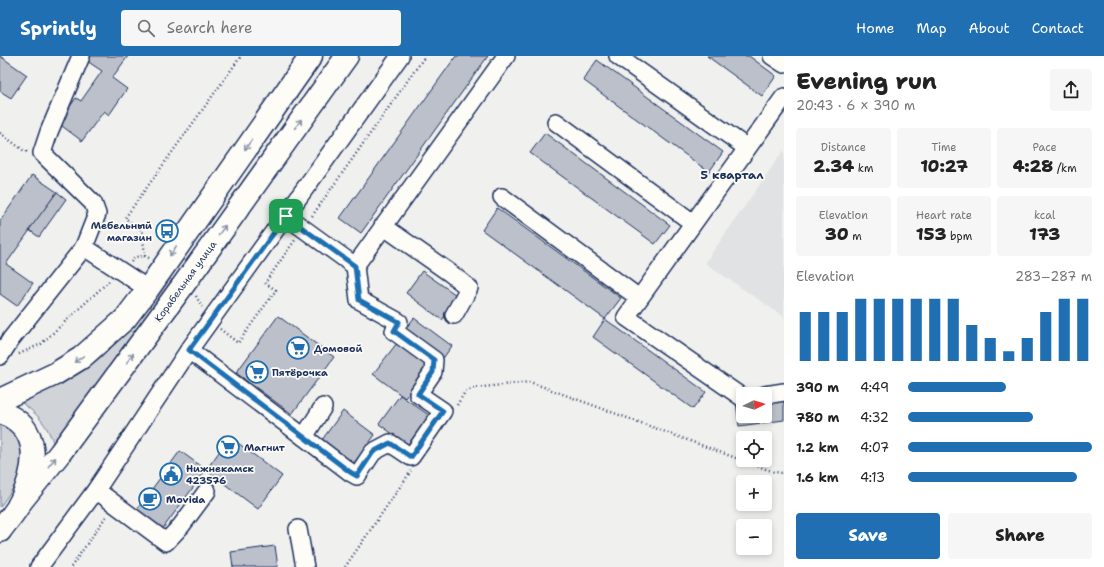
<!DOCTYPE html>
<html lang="en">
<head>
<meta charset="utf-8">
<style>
  :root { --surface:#fff; --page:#f6f6f6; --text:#222; --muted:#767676; --accent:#1f6fb2 }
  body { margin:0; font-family:"Shantell Sans",sans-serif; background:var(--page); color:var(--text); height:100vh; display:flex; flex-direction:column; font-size:15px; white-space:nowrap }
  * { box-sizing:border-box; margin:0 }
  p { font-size:13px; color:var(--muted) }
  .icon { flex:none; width:22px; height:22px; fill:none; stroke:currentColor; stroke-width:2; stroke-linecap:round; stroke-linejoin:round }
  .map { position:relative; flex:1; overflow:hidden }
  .panel { display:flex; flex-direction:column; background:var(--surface); width:320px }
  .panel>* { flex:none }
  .needle { width:26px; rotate:85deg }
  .fabs { position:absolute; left:736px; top:331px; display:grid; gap:8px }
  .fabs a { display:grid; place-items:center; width:36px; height:36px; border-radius:4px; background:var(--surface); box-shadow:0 2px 6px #0003; font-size:20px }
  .pin { position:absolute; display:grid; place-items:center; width:34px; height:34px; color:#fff; margin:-17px; border-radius:8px; box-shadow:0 2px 6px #0006 }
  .round { display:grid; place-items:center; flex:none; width:42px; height:42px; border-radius:4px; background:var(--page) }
  .summary { display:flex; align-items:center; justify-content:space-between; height:68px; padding:0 12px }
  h1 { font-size:22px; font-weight:800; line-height:30px }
  .metrics { display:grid; grid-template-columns:repeat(3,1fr); gap:6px; height:68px; padding:4px 12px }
  .metrics div { display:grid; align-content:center; border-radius:4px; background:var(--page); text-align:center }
  .metrics b { font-size:17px; font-weight:800 }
  .metrics small { font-size:11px; font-weight:400 }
  .metrics p { font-size:11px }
  .chart { height:112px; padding:8px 12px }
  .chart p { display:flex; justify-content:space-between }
  .chart svg { width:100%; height:72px; margin-top:4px; stroke:var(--accent); stroke-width:6 }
  .cta { display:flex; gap:8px; margin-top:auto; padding:8px 12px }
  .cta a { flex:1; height:46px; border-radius:4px; background:var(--accent); color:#fff; font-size:16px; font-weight:800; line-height:46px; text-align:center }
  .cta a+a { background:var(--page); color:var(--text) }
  ul { padding:0 12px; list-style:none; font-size:13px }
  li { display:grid; grid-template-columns:64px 48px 1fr; align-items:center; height:30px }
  li i { height:10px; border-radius:5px; background:var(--accent) }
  header { display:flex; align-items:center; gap:24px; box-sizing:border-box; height:56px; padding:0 20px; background:var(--accent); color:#fff }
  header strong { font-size:19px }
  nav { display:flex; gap:22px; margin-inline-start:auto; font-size:14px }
  .search { width:280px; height:36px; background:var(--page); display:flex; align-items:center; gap:10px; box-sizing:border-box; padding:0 14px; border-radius:4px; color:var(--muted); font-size:15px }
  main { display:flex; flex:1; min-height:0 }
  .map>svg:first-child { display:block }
  .built { fill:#e0e2e3 }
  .green { fill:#d0d3d8; stroke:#76819b }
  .building { fill:#bbc0ca; stroke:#1b2f5e }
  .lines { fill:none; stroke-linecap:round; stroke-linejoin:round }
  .minor-casing { stroke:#1b2f5e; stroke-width:20 }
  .major-casing { stroke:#1b2f5e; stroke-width:25 }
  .path { stroke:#1b2f5e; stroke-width:2.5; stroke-dasharray:1 3; stroke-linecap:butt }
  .minor { stroke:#fdfcf7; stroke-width:17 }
  .major { stroke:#fdfcf7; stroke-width:22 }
  .oneway { stroke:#8c96aa }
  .route-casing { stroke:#fff; stroke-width:8 }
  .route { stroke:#1f6fb2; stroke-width:5 }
  .labels { text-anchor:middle; stroke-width:3.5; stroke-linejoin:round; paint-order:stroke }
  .poi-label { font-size:10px; font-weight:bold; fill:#1b2f5e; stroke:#fdfcf7; text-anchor:start }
  .street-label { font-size:10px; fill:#1b2f5e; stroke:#fdfcf7 }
  .quarter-label { font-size:12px; font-weight:bold; fill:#1b2f5e; stroke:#fdfcf7 }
</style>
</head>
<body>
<header>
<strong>Sprintly</strong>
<div class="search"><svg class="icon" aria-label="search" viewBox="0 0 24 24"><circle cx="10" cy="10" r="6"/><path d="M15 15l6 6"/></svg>Search here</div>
<nav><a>Home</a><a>Map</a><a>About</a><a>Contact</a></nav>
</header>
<main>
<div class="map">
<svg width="784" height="511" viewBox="0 0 784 511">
  <rect width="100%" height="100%" fill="#f0f0ee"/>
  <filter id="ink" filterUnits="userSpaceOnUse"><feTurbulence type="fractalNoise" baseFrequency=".025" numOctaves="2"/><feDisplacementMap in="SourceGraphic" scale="8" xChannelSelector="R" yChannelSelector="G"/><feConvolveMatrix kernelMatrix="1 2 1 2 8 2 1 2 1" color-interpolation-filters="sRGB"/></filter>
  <g filter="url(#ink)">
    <!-- built -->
    <path class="built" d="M784 94V261L705 207Z"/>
    <!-- green -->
    <g class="green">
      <path d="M167 221 172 224 54 389C48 369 36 356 19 345 52 333 90 315 114 289 135 269 150 244 167 221Z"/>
      <path d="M0 369 13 376 19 385 24 406 17 426 0 451Z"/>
    </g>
    <!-- building -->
    <g class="building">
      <path d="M0 0 27 19 11 42 0 35Z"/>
      <path d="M91 0H128L112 22 127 33 109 59 104 55 82 85 58 67 76 42 81 45 102 15 87 5Z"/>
      <path d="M456 0H488L361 177 340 162Z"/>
      <path d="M707 0H749L776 20 762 40Z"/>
      <path d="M597 4 723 96 709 116 583 24Z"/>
      <path d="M545 77 670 169 655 188 530 97Z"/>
      <path d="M32 119 57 136 6 208 33 227 17 250 0 238V165Z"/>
      <path d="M57 136 66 143 39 181 29 174Z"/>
      <path d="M497 152 621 242 605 263 482 174Z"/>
      <path d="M422 215 459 241 442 264 406 237Z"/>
      <path d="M278 260 334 301 292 358 236 317Z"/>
      <path d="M414 262 452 290 441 305 403 276Z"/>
      <path d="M605 263 706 336 693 353 593 281Z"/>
      <path d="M397 287 429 311 405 342 373 318Z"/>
      <path d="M400 339 433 362 412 392 379 368Z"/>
      <path d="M784 340V364L739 370 736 346 743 345V360H765V343Z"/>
      <path d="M343 355 375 379 351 411 319 388Z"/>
      <path d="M230 381 282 420 258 453 206 414Z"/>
      <path d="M180 395 206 414 161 475 135 456Z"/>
      <path d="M275 490 278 511H233L231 496Z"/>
    </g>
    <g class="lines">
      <!-- minor casing -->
      <g class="minor-casing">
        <g id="minor">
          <path d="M618 0 747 92"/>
          <path d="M772 0 784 8"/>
          <path d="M556 66 693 167"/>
          <path d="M502 141 639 242"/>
          <path d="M286 160 355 210 506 0"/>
          <path d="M383 170 450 217 469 232 454 259"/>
          <path d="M84 191 148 233"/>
          <path d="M189 294 304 381 323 351"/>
          <path d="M0 300 11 283 84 191 97 158 93 147 42 97 49 76 81 0"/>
          <path d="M765 339 784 336"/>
          <path d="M743 342 626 261 784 41"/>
          <path d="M304 381 350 416 357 420 373 396 390 387 411 401 443 355 418 338 433 316 434 304 394 275 399 266 359 244 355 210"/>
          <path d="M96 434 166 486 181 470 207 435"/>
          <path d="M298 473 305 511"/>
          <path d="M39 511 96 434 189 294 400 0"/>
        </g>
      </g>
      <!-- major casing -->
      <g class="major-casing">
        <g id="major">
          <path d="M0 344 55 318 81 302 125 263 148 233 311 0"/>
          <path d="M0 356C44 371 36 413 20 447 15 457 6 466 0 475"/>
          <path d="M19 448 60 397 184 228 347 0"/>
        </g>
      </g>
      <!-- path -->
      <g class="path">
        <path d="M0 77 23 94 28 96"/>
        <path d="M312 160 425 0"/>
        <path d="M149 202 145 200 142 174 125 162 241 0"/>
        <path d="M131 206 135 201 145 200"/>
        <path d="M196 240 202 251"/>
        <path d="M220 273 238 287 276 234 265 227 295 184"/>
        <path d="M19 298 41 288 109 225"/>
        <path d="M457 349 465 336 474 332 530 326 774 416 784 417"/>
        <path d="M71 511 107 459"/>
        <path d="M345 511 411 415"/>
      </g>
      <!-- minor -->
      <use href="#minor" class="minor"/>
      <!-- major -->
      <use href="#major" class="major"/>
    </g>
    <!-- one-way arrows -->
    <defs><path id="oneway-shaft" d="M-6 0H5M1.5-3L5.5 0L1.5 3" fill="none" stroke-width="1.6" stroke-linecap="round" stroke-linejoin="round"/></defs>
    <g class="oneway">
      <use href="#oneway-shaft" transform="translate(298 68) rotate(-54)"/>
      <use href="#oneway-shaft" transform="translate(248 89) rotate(125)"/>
      <use href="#oneway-shaft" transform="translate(222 174) rotate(-54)"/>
      <use href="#oneway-shaft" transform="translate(173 195) rotate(124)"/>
      <use href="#oneway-shaft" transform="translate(130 302) rotate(-54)"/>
      <use href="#oneway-shaft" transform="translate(79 303) rotate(145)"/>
      <use href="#oneway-shaft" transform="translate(52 406) rotate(-51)"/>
    </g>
  </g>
  <g class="lines" filter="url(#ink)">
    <!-- route casing -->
    <g class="route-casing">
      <path id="route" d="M286 160 355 210 359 244 399 266 394 275 434 304 433 316 418 338 443 355 411 401 390 387 373 396 357 420 350 416 189 294Z"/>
    </g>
    <!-- route -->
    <use href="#route" class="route"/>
  </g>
  <!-- icons -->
  <defs>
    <g id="bus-ring" transform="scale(1.15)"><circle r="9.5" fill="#fdfcf7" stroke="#1f6fb2" stroke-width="1.5"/><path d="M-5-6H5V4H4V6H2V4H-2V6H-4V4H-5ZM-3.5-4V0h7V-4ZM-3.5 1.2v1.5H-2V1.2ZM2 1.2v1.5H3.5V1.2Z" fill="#1f6fb2"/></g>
    <g id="supermarket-ring" transform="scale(1.15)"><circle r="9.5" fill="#fdfcf7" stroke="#1f6fb2" stroke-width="1.5"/><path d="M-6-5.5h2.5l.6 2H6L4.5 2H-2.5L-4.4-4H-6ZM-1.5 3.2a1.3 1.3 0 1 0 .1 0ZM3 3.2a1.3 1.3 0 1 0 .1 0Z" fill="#1f6fb2"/></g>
    <g id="civic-ring" transform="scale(1.15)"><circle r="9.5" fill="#fdfcf7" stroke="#1f6fb2" stroke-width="1.5"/><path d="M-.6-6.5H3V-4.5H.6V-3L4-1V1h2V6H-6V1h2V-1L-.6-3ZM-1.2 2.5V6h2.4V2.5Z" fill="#1f6fb2"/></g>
    <g id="cafe-ring" transform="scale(1.15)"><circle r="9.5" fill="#fdfcf7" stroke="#1f6fb2" stroke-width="1.5"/><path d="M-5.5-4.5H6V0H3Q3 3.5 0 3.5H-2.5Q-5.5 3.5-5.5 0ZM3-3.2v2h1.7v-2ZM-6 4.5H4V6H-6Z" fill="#1f6fb2"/></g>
  </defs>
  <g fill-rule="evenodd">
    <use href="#bus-ring" x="167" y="175"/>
    <use href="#supermarket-ring" x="298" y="292"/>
    <use href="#supermarket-ring" x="257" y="316"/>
    <use href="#supermarket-ring" x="228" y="391"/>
    <use href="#civic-ring" x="171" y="418"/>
    <use href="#cafe-ring" x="150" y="443"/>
  </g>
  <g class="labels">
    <!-- poi labels -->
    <g class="poi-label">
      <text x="152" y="173" text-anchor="end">Мебельный<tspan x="152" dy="12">магазин</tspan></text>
      <text x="314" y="296">Домовой</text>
      <text x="272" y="320">Пятёрочка</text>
      <text x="244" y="395">Магнит</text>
      <text x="186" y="416">Нижнекамск<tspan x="186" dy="12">423576</tspan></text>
      <text x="166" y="447">Movida</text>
    </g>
    <!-- street labels -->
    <g class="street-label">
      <text transform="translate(185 225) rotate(-54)" y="4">Корабельная улица</text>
    </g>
    <!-- quarter labels -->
    <g class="quarter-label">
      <text x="732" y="123">5 квартал</text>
    </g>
  </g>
</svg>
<div class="fabs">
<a><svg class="needle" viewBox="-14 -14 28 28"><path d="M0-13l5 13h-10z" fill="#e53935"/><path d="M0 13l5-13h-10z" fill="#767676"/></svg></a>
<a><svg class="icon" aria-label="locate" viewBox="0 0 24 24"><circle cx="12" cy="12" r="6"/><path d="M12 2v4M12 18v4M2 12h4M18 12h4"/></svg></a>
<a>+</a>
<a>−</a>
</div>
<div class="pin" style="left:286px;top:160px;background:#1e9e55"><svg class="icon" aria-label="arrive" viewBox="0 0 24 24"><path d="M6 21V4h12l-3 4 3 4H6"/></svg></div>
</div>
<section class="panel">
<div class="summary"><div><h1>Evening run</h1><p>20:43 · 6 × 390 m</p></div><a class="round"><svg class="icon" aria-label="share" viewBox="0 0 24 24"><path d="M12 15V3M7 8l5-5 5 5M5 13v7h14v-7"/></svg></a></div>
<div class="metrics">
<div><p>Distance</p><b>2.34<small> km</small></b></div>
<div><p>Time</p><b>10:27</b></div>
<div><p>Pace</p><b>4:28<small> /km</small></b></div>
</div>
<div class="metrics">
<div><p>Elevation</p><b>30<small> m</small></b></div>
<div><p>Heart rate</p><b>153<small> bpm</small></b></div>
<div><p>kcal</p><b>173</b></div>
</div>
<div class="chart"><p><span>Elevation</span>283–287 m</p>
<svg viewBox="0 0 160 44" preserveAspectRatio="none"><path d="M5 44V14M15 44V14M25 44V14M35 44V6M45 44V6M55 44V6M65 44V6M75 44V6M85 44V6M95 44V22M105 44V30M115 44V38M125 44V30M135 44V14M145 44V6M155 44V6"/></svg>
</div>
<ul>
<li><b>390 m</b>4:49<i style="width:53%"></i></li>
<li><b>780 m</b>4:32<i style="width:68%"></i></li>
<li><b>1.2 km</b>4:07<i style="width:100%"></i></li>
<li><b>1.6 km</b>4:13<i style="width:92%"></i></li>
</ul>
<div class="cta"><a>Save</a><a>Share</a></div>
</section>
</main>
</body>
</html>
